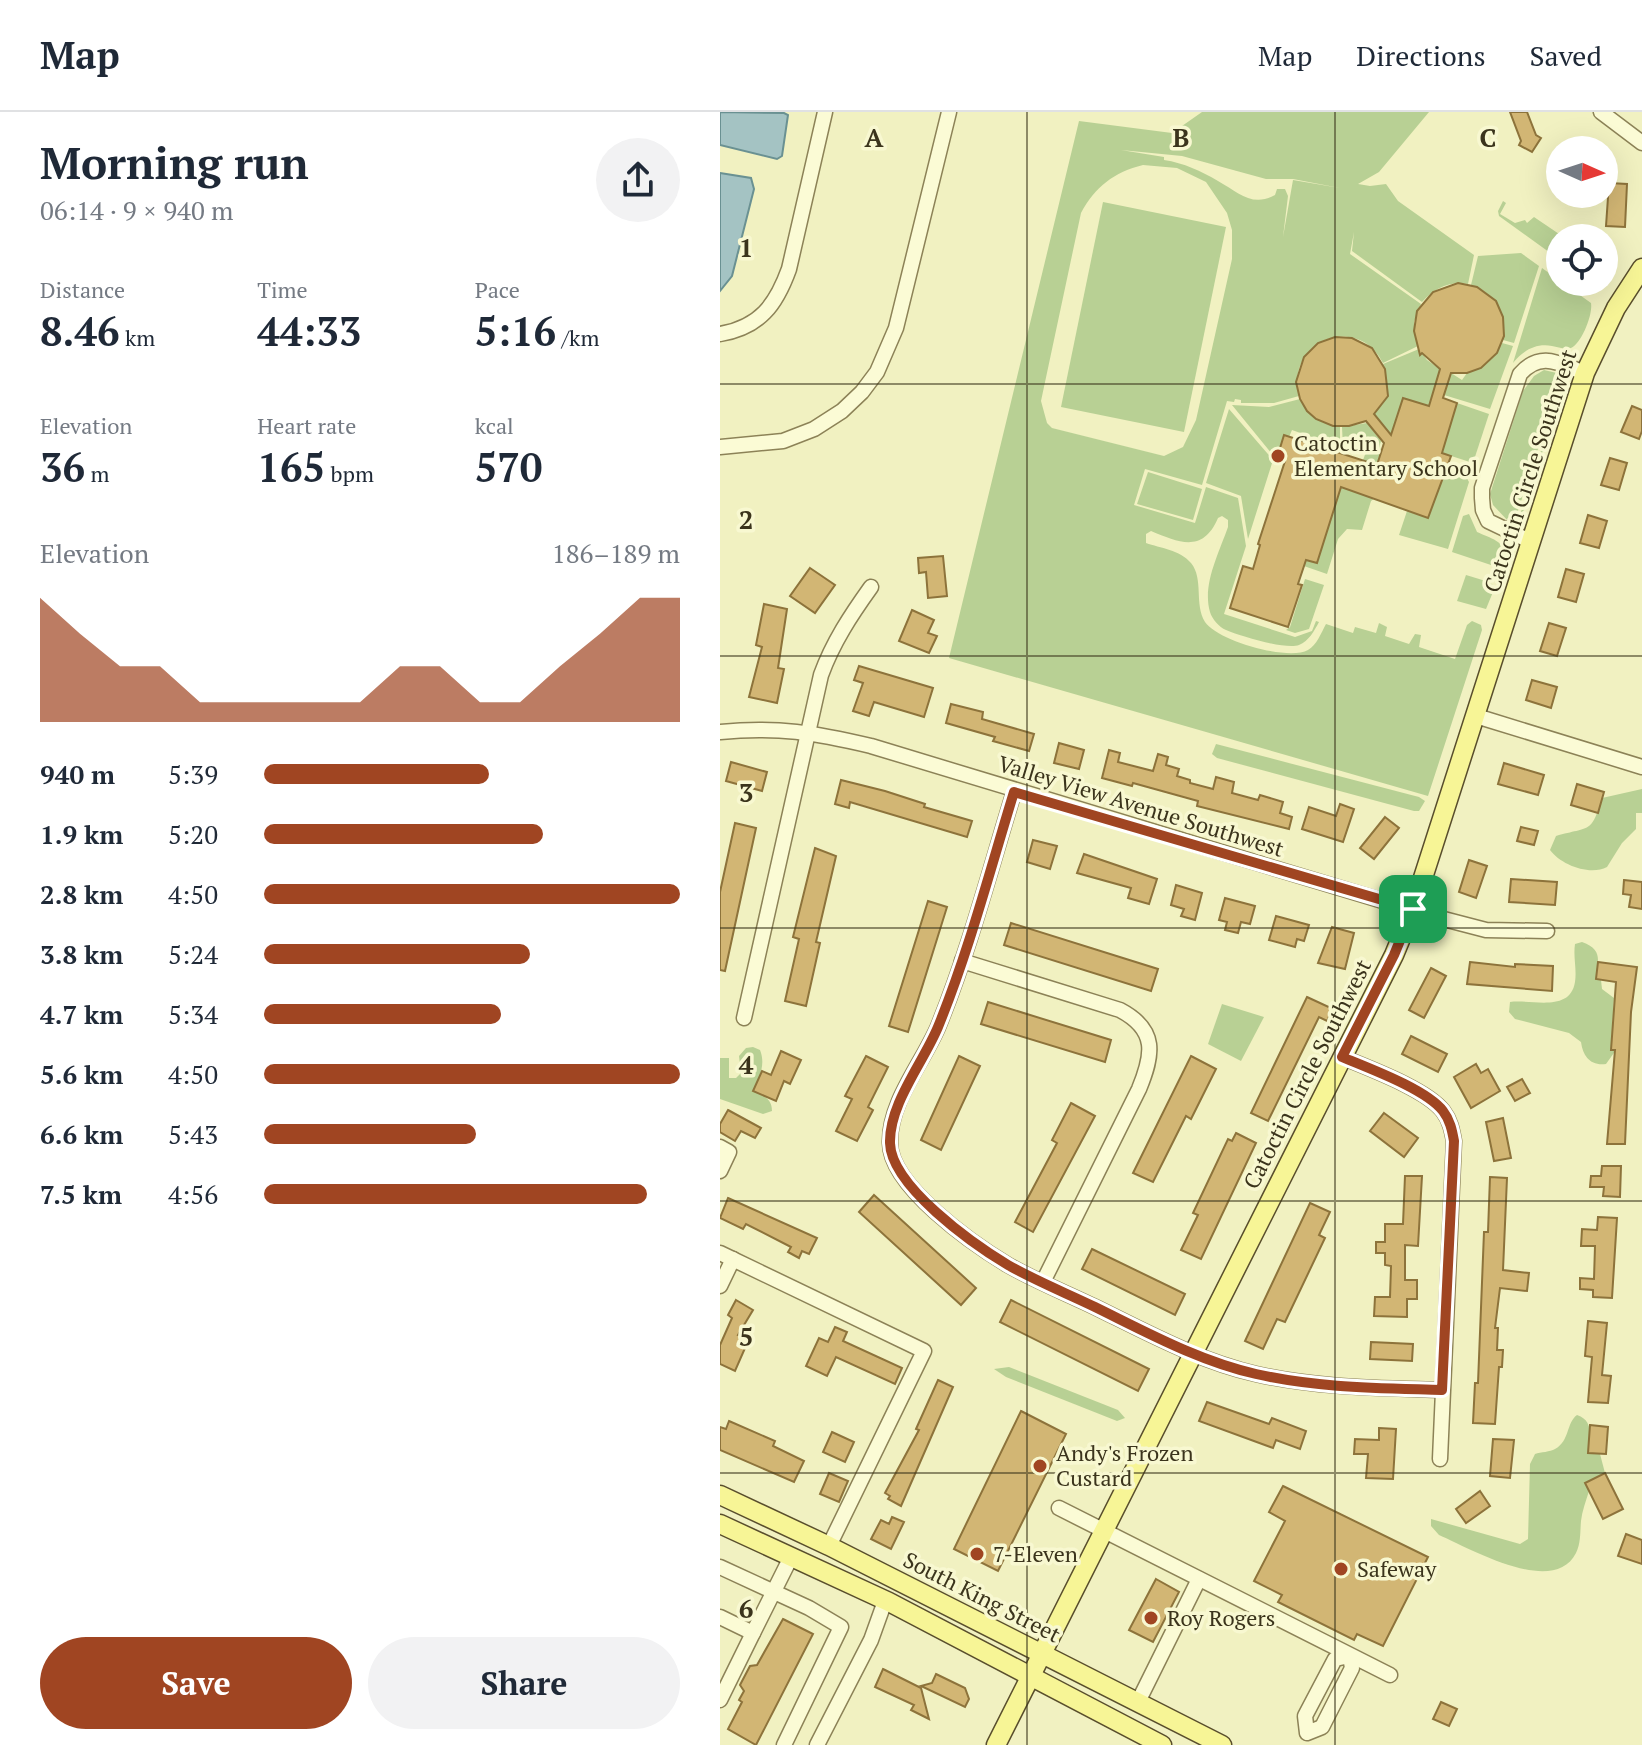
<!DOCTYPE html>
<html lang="en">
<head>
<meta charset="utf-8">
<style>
  :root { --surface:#fff; --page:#f2f2f3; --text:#1f2937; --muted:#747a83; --line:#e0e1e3; --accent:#a04522 }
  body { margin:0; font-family:"PT Serif",serif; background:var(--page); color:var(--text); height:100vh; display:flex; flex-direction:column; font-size:30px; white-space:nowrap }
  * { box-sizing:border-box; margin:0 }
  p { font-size:26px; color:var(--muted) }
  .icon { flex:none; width:44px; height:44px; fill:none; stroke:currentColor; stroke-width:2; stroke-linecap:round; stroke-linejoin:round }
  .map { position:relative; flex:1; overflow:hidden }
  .side { display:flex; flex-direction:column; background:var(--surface); width:720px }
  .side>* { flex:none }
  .needle { width:52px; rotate:93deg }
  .tools { position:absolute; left:826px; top:24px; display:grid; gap:16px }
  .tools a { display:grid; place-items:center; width:72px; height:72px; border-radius:50%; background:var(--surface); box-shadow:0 8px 32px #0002; font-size:40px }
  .pin { position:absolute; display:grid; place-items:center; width:68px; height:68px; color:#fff; margin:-34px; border-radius:16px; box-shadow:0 4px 12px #0006 }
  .round { display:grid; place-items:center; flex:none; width:84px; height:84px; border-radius:42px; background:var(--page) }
  .headline { display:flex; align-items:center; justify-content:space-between; height:136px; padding:0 40px }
  h1 { font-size:44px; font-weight:600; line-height:60px }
  .figures { display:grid; grid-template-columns:repeat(3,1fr); gap:12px; height:136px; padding:8px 40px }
  .figures div { display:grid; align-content:center }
  .figures b { font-size:40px; font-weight:600 }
  .figures small { font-size:22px; font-weight:400 }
  .figures p { font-size:22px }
  .chart { height:224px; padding:16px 40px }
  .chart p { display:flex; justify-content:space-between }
  .chart svg { width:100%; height:144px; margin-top:8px; fill:var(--accent); opacity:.7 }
  .action { display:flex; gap:16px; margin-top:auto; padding:16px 40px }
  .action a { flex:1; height:92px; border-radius:48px; background:var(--accent); color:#fff; font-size:32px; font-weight:600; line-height:92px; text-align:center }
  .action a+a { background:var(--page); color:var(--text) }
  ul { padding:0 40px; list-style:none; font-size:26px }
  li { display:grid; grid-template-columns:128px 96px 1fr; align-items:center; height:60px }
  li i { height:20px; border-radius:10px; background:var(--accent) }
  header { display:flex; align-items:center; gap:48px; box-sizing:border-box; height:112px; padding:0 40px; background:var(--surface); border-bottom:2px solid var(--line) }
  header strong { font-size:38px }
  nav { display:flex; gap:44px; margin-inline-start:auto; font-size:28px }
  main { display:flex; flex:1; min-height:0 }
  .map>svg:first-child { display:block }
  .green { fill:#b8d094; fill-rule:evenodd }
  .water { fill:#a4c3c3; stroke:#6a9192; stroke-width:2 }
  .building { fill:#d2b674; stroke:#8d733b; stroke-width:2 }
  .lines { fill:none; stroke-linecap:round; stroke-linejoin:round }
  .minor-casing { stroke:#8c8257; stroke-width:17 }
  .major-casing { stroke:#594e2c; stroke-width:21 }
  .minor { stroke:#fbfbd5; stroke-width:14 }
  .major { stroke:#f7f596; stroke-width:18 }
  .route-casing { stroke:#fff; stroke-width:16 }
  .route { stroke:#a04522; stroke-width:10 }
  .grid { fill:none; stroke:#3b341c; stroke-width:2; stroke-opacity:0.55 }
  .poi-dot { fill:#a04522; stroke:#f8f8d1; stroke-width:3 }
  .labels { text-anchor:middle; stroke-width:7; stroke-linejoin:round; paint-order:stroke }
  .poi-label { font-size:22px; fill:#3b341c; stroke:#f8f8d1; text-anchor:start }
  .street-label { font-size:22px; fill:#3b341c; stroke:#f8f8d1 }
  .grid-label { font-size:26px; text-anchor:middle; font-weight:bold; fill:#3b341c; stroke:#f8f8d1; stroke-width:7; stroke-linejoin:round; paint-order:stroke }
</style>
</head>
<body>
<header>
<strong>Map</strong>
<nav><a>Map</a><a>Directions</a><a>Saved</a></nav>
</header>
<main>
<section class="side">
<div class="headline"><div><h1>Morning run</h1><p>06:14 · 9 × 940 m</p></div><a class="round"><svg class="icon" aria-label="share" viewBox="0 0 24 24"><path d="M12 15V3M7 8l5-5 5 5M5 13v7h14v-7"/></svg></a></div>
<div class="figures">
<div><p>Distance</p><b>8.46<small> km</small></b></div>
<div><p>Time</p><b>44:33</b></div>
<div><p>Pace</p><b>5:16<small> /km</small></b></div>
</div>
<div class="figures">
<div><p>Elevation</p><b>36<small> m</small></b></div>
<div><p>Heart rate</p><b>165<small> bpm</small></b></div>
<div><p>kcal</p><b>570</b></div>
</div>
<div class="chart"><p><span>Elevation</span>186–189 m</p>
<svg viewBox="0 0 160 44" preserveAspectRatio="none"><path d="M0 44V6L10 17L20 27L30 27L40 38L50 38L60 38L70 38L80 38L90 27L100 27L110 38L120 38L130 27L140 17L150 6L160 6V44z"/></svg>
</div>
<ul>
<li><b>940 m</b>5:39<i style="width:54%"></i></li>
<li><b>1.9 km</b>5:20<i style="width:67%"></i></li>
<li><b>2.8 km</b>4:50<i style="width:100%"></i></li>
<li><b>3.8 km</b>5:24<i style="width:64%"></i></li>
<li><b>4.7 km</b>5:34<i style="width:57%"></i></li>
<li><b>5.6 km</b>4:50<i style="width:100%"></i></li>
<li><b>6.6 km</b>5:43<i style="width:51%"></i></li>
<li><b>7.5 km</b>4:56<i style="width:92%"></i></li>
</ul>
<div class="action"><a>Save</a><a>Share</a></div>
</section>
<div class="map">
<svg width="922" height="1633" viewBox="0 0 922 1633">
  <rect width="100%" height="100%" fill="#f1f1c1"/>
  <!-- green -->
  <g class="green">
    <path d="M482 0H709L659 60 638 72 650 74 666 72 678 89 754 143 748 172C729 169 715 176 702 190L632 139 634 120 630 142 701 192 694 210 698 234 663 251C637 200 565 229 579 284L554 291H521V288L515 287 514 290 507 289 482 373 425 357 414 393 475 411 486 375 518 386 526 434 504 502 575 525 592 519 596 509 599 510C594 519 589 529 579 533 566 538 520 524 506 518 499 515 492 507 490 500 482 473 499 441 508 415V408L502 404 498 406C483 441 460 431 431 419L426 422V431C440 436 460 438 471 451 484 467 474 492 485 510 498 529 568 549 588 538 597 533 601 521 606 512L633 521 635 515 656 521 659 511 667 515 665 524 689 532 695 522 701 523 699 535 735 547 747 513 752 509 761 513 762 518 708 684 229 546 359 9 452 21ZM401 38 462 44 546 67H573L620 76 573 68 563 125 568 84 565 77H557L555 83C532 96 518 80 498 69 481 59 464 51 444 48V45ZM423 53 457 56 486 70 507 101 512 118V147L476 308 463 335 444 344 332 316 327 311 321 289 361 101C375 75 394 60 423 53Z"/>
    <path d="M783 89 786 91 780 102 795 111 805 108 807 111 814 105 845 126H840V148L779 104 778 99Z"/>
    <path d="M383 90 506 115 464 320 341 295Z"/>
    <path d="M801 141 819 154 794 231 783 228C788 202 776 182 751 173L758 144Z"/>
    <path d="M822 156 871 191C873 202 862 231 851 236 844 238 838 235 832 234 815 231 803 239 793 251Z"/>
    <path d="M782 231 793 234 770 297 724 283 731 261 742 268 747 261C764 256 774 247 782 231Z"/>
    <path d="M699 237 707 248 720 257 709 294 683 286 671 323 654 302C665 285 670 272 663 252Z"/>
    <path d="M824 258 841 262 840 269 795 408 789 410 773 393 770 382 803 279 814 264Z"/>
    <path d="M845 270 805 396 799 406 843 271Z"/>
    <path d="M580 287 596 307 620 315V335L572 318 569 325 564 324 556 347 512 293 549 295Z"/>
    <path d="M737 291 769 302 753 351 722 341Z"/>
    <path d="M509 297 553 348 528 427 521 384 486 371Z"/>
    <path d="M647 311 661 329 659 336 661 337 656 357 636 367 646 340 643 342 623 336 622 315Z"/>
    <path d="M728 352 738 354 739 362 745 363 749 370 728 437 679 423 687 399 708 406Z"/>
    <path d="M428 360 482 377 473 408 417 392Z"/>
    <path d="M621 375 655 386 651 389 642 418 627 417 618 427 607 462 581 453 583 447 597 451Z"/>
    <path d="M749 402 757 420C770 426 786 429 786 446L781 453 774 454 732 440 743 404Z"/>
    <path d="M746 463 769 470 775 475 766 497 737 489Z"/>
    <path d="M585 467 604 473 589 517 575 521 566 518 570 515Z"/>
    <path d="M496 632 699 685 705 689 699 699H694L497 646 492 642Z"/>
    <path d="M922 677V701H916V717L902 731 887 755C870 764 841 753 830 738L836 724C871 714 871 722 882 686Z"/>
    <path d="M862 830C883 838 878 847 876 867L881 868 882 877 894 886 891 937 896 938 886 952C870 954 863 944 861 930L849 921 795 907 789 900 790 890C812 887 850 901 855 870 857 857 853 845 855 832Z"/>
    <path d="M502 892 544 905 521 949 488 932Z"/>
    <path d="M33 935 40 938C46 953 39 965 34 979 44 984 52 987 52 999L43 1002 0 987V946H9V966H16L21 961 19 944 26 936Z"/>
    <path d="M289 1255 398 1298 405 1306 397 1309 286 1265 274 1257Z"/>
    <path d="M857 1303C875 1309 869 1326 869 1341L880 1342 885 1361 865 1371 869 1379C866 1389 862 1399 861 1409 860 1420 861 1431 856 1441 834 1485 751 1437 719 1423L711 1414V1407L800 1432 808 1427 810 1352 815 1342C821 1340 830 1340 835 1337 850 1329 846 1311 857 1303Z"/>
  </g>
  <!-- water -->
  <g class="water">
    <path d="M0 0 64 1 68 3 62 44 57 47 0 33Z"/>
    <path d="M0 61 31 66 34 77 12 164 0 179Z"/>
  </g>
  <!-- building -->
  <g class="building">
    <path d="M790 0H807L816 23 821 26 812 40 799 33 801 29Z"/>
    <path d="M889 71 907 72 905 115 886 114Z"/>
    <path d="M738 171 757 175 776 189 783 205 784 224 777 241 761 256 747 261H731L723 286 737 291 722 341 731 344 708 406 621 375 597 451 586 448 578 472 582 473 568 515 510 496 523 454 533 457 540 433 538 432 565 349 557 346 564 323 657 353 664 331 646 309 629 314H613L596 307 587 299 580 287 576 270 584 245 598 231 615 225 632 226 652 236 665 257 668 284 654 302 671 323 683 286 709 294 720 257 702 241 700 243 694 219 697 199 713 180Z"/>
    <path d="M912 294 922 298V319L919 327 901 320Z"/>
    <path d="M890 346 907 351 899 378 881 373Z"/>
    <path d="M868 403 887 409 879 436 860 431Z"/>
    <path d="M223 444 227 484 208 486 206 460 199 461 198 446Z"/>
    <path d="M90 456 115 473 95 501 70 484Z"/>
    <path d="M846 457 864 462 856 490 838 485Z"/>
    <path d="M44 492 67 497 58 556 64 557 57 591 29 585 42 535 36 533Z"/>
    <path d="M192 498 214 508 208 521 217 524 209 541 179 529Z"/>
    <path d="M829 511 846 516 837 544 820 539Z"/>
    <path d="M139 554 213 576 204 605 154 590 149 604 133 599 143 571 134 568Z"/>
    <path d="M812 568 837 575 831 596 806 588Z"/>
    <path d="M231 592 263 600 262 607 314 622 309 639 273 629 275 625 226 611Z"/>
    <path d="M339 631 364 638 359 657 334 651Z"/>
    <path d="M389 638 400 641 398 650 433 659 438 642 448 645 446 653 459 657 457 664 470 668V671L493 677 496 665 514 670 512 681 538 688 540 683 563 690 560 701 572 705 569 717 477 694 478 689 413 671 412 674 382 666Z"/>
    <path d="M11 650 47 660 42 679 6 669Z"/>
    <path d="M784 651 824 663 818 683 778 672Z"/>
    <path d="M121 668 165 679 205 692 204 695 252 709 247 725 130 690 129 696 115 692Z"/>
    <path d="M857 672 884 680 878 701 851 693Z"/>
    <path d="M620 692 634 697 623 730 582 717 589 695 616 704Z"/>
    <path d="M665 705 679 716 654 747 640 736Z"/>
    <path d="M15 711 36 716 5 859 0 858V780Z"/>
    <path d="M801 715 818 719 814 733 797 729Z"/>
    <path d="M313 728 337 734 330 757 307 750Z"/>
    <path d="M95 736 116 744 96 830 100 831 86 894 65 889 79 827 73 825Z"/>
    <path d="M364 742 437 767 429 792 408 786 411 776 357 761Z"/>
    <path d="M749 748 767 754 756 786 739 780Z"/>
    <path d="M791 767 837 770 835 793 789 790Z"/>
    <path d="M904 768 922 770V797L909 795 911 783 903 782Z"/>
    <path d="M456 773 482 781 475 808 461 804 464 797 451 793Z"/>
    <path d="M505 786 535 794 530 812 521 810 518 821 505 818 507 810 499 808Z"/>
    <path d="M208 789 227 795 188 920 169 914Z"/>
    <path d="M556 804 589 813 584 829 577 827 575 835 549 828Z"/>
    <path d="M291 811 438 857 431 879 284 833Z"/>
    <path d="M612 815 634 821 625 857 598 851Z"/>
    <path d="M750 850 795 855V852L833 854 832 879 747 872Z"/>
    <path d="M878 850 917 855 911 900 905 1032H887L895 938H891L896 870 876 867Z"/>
    <path d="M711 856 726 864 704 906 689 898Z"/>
    <path d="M587 885 613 897 607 909 599 905 548 1009 531 1001Z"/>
    <path d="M268 890 391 928 385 950 261 912Z"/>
    <path d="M691 924 727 942 718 960 682 942Z"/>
    <path d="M61 939 81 948 70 972 64 969 56 989 33 979 42 959 51 963Z"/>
    <path d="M146 944 168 955 148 995 153 998 137 1029 116 1019 132 987 125 984Z"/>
    <path d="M239 944 260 954 221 1038 201 1028Z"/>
    <path d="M471 944 496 957 471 1007 466 1004 433 1070 413 1061Z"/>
    <path d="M756 952 761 961 768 957 780 979 751 996 734 965Z"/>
    <path d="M802 967 810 981 795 989 787 975Z"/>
    <path d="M351 991 375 1004 313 1120 295 1110 337 1031 332 1028Z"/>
    <path d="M8 998 41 1016 35 1026 21 1019 15 1029 0 1020V1012Z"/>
    <path d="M664 1001 698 1026 684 1045 650 1019Z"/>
    <path d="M783 1006 791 1046 774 1049 766 1010Z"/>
    <path d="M516 1021 536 1031 481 1147 461 1138 478 1103 473 1101 508 1027 512 1029Z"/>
    <path d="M882 1054H901L900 1085 883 1084 884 1075H870L871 1064H881Z"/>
    <path d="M685 1064H702L698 1134 685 1133V1168H697V1187H687V1205L654 1204 655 1185H670L671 1154 665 1153V1141H656V1130H665V1112H683Z"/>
    <path d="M770 1065 787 1066 783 1158 809 1161 807 1179 780 1176 775 1216H778L777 1238H783L782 1255H779L775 1312 753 1311 755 1271H758L764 1120H768Z"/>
    <path d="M154 1083 256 1176 241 1193 139 1100Z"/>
    <path d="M8 1086 97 1126 89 1142 82 1139 79 1146 68 1140 71 1135 26 1112 23 1117 0 1106Z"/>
    <path d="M590 1091 610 1100 599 1123 605 1126 565 1210 557 1207 543 1237 525 1229Z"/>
    <path d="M878 1105 897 1106 892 1186 873 1185V1178L860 1177V1166L874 1167 875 1134H861L862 1117 877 1118Z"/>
    <path d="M372 1137 465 1182 455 1203 362 1157Z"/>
    <path d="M16 1188 33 1198 18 1223 29 1227 15 1259 0 1252V1233L12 1206 8 1203Z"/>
    <path d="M291 1188 429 1257 418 1279 280 1210Z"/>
    <path d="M868 1209 887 1211 882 1263 891 1264 888 1291 868 1290 872 1245 865 1244Z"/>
    <path d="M115 1215 127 1220 123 1229 182 1256 175 1272 116 1245 107 1264 86 1254 99 1226 108 1230Z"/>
    <path d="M651 1230 693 1232 692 1249 650 1247Z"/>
    <path d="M218 1268 233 1275 181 1394 168 1387 170 1384 165 1381 199 1318 196 1317Z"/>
    <path d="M487 1290 549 1312 552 1306 586 1319 580 1337 556 1328 553 1336 479 1309Z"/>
    <path d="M301 1299 346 1322 278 1459 234 1437Z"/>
    <path d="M9 1309 55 1329 53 1334 84 1349 74 1370 0 1338V1315L6 1317Z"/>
    <path d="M870 1313 888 1315 886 1342 868 1341Z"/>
    <path d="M659 1316 676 1317 673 1367 646 1366 648 1342H634L635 1327 659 1328Z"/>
    <path d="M112 1320 134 1330 125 1350 103 1340Z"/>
    <path d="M773 1327 794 1328 790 1366 770 1364Z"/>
    <path d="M109 1361 128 1369 119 1390 100 1382Z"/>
    <path d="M885 1361 903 1397 883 1407 865 1371Z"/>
    <path d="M563 1374 708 1445 663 1534 637 1522 634 1528 558 1490 562 1483 534 1469 565 1409 549 1400Z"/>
    <path d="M760 1379 770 1394 746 1411 736 1397Z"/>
    <path d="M172 1405 184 1410 171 1437 151 1427 161 1408 169 1412Z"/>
    <path d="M906 1422 922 1428V1452L898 1444Z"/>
    <path d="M436 1467 459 1480 433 1530 409 1518Z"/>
    <path d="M63 1507 93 1522 36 1633 8 1617 22 1590 19 1588 24 1579 20 1573 30 1554 37 1553Z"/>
    <path d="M163 1557 201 1576 209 1607 191 1598 194 1593 155 1575Z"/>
    <path d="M216 1562 245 1576 249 1587 245 1595 201 1574 212 1571Z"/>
    <path d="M721 1590 737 1597 729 1614 713 1607Z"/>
  </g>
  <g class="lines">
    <!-- minor casing -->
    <g class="minor-casing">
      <g id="minor">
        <path d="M881 0 922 31"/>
        <path d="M0 222C40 215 56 193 69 157L105 0"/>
        <path d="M0 335 63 329 94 317 122 299 142 280 157 260 176 216 229 0"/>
        <path d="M812 430 768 409 763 398 762 386V376L800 262C821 238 840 252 865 261"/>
        <path d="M756 604 922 655"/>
        <path d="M0 620C57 614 96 621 151 634L716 805 766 818 827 819"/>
        <path d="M294 680C270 758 249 839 218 915 202 952 169 990 170 1031 170 1074 253 1132 288 1153 316 1169 346 1181 375 1195 428 1221 479 1249 536 1262 597 1276 661 1276 722 1278"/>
        <path d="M242 849 400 898C438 918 433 943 419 977L323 1170"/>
        <path d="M24 906 101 563C113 530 131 503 151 475"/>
        <path d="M622 945C648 956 706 977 723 999 730 1008 732 1018 734 1029L720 1347"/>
        <path d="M0 1035 9 1040 0 1059"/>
        <path d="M0 1141 204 1239 109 1434"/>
        <path d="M0 1174 13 1147"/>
        <path d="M339 1396 670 1563"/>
        <path d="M0 1455 89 1496 121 1515 64 1633"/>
        <path d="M0 1505 33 1521 71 1445"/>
        <path d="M630 1544 632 1556 602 1615 587 1621 585 1604 615 1547Z"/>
        <path d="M0 1588 33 1521"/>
        <path d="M418 1590 479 1467"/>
        <path d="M97 1633 151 1528 165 1489"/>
      </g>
    </g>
    <!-- major casing -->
    <g class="major-casing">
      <g id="major">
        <path d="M0 1383 109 1434 502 1633"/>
        <path d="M0 1412 169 1490 442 1633"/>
        <path d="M276 1633 674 843 693 797 865 261 896 196 922 156"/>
      </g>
    </g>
    <!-- minor -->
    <use href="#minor" class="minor"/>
    <!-- major -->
    <use href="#major" class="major"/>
  </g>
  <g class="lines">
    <!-- route casing -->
    <g class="route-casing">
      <path id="route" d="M294 680 693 797 674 843 622 945C648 956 706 977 723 999 730 1008 732 1018 734 1029L722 1278C660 1276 597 1276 536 1262 479 1249 428 1221 375 1195 346 1181 316 1169 288 1153 253 1132 171 1074 170 1031 169 992 203 951 218 915 249 839 270 758 294 680Z"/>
    </g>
    <!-- route -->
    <use href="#route" class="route"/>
  </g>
  <!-- grid -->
  <path class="grid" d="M307 0V1633M615 0V1633M0 272H922M0 544H922M0 816H922M0 1089H922M0 1361H922"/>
  <!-- markers -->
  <g class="poi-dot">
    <circle cx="558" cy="344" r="8"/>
    <circle cx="320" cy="1354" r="8"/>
    <circle cx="257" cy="1442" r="8"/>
    <circle cx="621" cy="1457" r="8"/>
    <circle cx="431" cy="1506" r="8"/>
  </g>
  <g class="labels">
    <!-- poi labels -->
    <g class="poi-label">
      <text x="574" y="339">Catoctin<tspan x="574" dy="25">Elementary School</tspan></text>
      <text x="336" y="1349">Andy's Frozen<tspan x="336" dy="25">Custard</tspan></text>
      <text x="273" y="1450">7-Eleven</text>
      <text x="637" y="1465">Safeway</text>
      <text x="447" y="1514">Roy Rogers</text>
    </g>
    <!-- street labels -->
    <g class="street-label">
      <text transform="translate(810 359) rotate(-72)" y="8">Catoctin Circle Southwest</text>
      <text transform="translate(421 694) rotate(17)" y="8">Valley View Avenue Southwest</text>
      <text transform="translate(587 962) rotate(-63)" y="8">Catoctin Circle Southwest</text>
      <text transform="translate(262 1485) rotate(27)" y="8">South King Street</text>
    </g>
  </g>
  <g class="grid-label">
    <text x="154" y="35">A</text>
    <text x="461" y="35">B</text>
    <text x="768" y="35">C</text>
    <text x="26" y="145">1</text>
    <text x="26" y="417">2</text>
    <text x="26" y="690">3</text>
    <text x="26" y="962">4</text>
    <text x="26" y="1234">5</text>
    <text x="26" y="1506">6</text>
  </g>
</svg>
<div class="tools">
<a><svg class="needle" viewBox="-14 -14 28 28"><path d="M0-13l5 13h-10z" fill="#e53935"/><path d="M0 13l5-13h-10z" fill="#747a83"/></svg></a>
<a><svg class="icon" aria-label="locate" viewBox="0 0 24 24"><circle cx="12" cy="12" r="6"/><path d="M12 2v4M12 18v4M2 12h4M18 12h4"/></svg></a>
</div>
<div class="pin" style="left:693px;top:797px;background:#1e9e55"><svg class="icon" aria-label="arrive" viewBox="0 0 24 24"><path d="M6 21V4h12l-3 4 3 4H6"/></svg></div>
</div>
</main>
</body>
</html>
